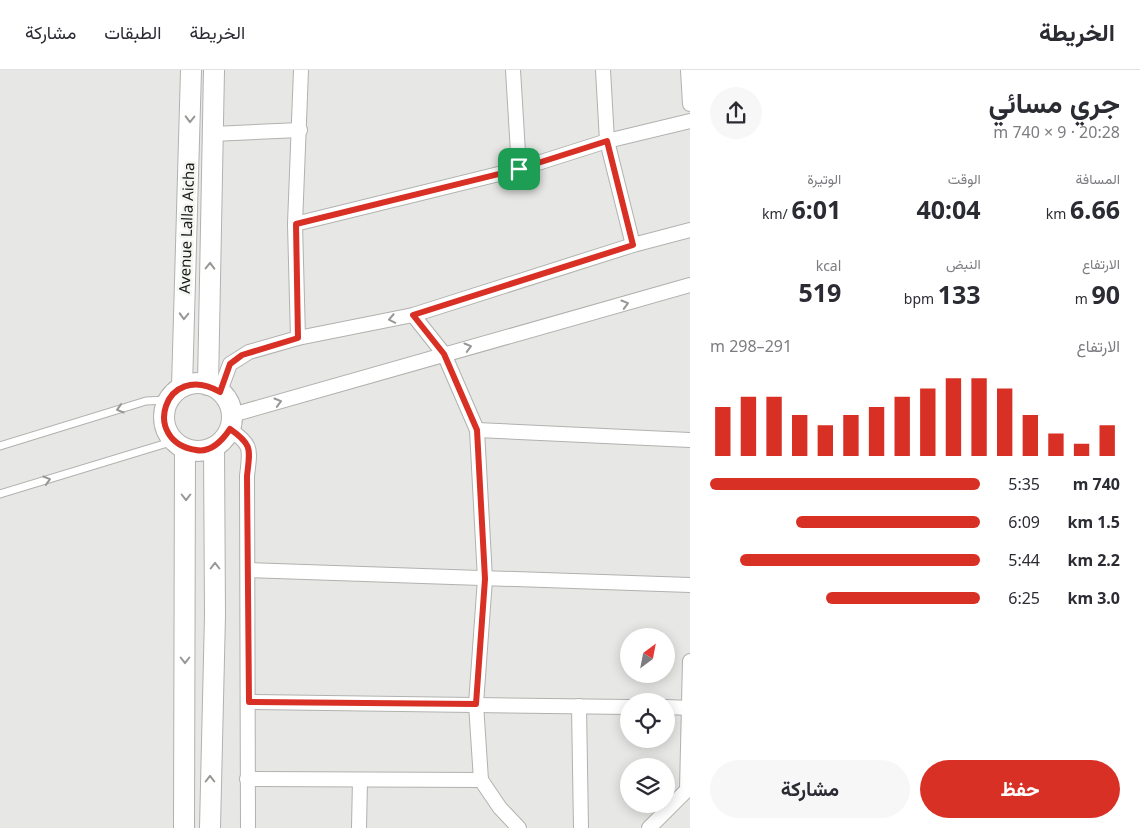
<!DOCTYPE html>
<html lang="ar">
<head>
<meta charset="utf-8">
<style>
  :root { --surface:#fff; --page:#f7f7f7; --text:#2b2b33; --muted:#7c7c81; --line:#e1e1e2; --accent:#d93025 }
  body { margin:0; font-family:"Noto Sans",Vazirmatn,sans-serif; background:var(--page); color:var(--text); direction:rtl; height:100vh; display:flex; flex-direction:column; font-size:19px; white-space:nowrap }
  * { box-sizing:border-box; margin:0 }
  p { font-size:16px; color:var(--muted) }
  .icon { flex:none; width:28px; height:28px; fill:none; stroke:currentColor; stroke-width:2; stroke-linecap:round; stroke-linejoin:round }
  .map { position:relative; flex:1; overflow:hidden; direction:ltr }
  .sheet { display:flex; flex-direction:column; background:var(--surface); width:450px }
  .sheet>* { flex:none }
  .needle { width:32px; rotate:32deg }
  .fabs { position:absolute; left:620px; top:558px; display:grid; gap:10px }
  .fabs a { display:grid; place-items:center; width:55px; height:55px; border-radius:50%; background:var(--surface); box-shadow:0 2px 12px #0003; font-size:25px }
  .pin { position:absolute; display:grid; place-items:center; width:42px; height:42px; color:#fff; margin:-21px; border-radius:10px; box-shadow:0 2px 8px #0006 }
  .round { display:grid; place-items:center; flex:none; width:52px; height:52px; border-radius:26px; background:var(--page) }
  .summary { display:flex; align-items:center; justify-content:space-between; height:85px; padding:0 20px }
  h1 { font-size:28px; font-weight:700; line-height:38px }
  .stats { display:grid; grid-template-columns:repeat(3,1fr); gap:8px; height:85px; padding:5px 20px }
  .stats div { display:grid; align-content:center }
  .stats b { font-size:25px; font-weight:700 }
  .stats small { font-size:14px; font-weight:400 }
  .stats p { font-size:14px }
  .chart { height:140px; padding:10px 20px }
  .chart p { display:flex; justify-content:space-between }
  .chart svg { width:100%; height:90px; margin-top:5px; stroke:var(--accent); stroke-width:6 }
  .primary-button { display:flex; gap:10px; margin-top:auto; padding:10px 20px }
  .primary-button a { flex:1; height:58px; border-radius:30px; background:var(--accent); color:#fff; font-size:20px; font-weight:700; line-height:58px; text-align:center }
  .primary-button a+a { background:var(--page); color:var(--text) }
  ul { padding:0 20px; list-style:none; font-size:16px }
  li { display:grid; grid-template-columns:80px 60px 1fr; align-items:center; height:38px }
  li i { height:12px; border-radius:6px; background:var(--accent) }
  header { display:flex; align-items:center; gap:30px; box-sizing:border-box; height:70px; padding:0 25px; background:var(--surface); border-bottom:1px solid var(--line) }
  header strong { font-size:24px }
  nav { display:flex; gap:28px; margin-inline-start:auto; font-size:18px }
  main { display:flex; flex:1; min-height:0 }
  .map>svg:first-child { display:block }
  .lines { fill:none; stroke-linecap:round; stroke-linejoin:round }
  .lane-casing { stroke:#b1b2af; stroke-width:9 }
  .street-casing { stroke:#b1b2af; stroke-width:16 }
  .secondary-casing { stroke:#b1b2af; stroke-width:22 }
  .lane { stroke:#fff; stroke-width:7 }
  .street { stroke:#fff; stroke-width:14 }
  .secondary { stroke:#fff; stroke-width:20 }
  .oneway { stroke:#979796 }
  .route-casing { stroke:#fff; stroke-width:10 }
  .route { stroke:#d93025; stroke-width:6 }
  .labels { text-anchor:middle; stroke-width:5; stroke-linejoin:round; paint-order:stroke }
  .street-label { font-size:15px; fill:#171716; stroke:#f4f6f2 }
</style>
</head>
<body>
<header>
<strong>الخريطة</strong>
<nav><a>الخريطة</a><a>الطبقات</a><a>مشاركة</a></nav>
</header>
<main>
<section class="sheet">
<div class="summary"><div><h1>جري مسائي</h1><p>20:28 · 9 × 740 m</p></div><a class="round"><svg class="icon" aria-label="share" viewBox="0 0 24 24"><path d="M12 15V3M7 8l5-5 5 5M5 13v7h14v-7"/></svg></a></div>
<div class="stats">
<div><p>المسافة</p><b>6.66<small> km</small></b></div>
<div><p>الوقت</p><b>40:04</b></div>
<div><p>الوتيرة</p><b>6:01<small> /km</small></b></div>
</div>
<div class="stats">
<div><p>الارتفاع</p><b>90<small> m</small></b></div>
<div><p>النبض</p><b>133<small> bpm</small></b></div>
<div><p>kcal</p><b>519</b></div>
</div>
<div class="chart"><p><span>الارتفاع</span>291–298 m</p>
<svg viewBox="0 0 160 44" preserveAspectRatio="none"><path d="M5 44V20M15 44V15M25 44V15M35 44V24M45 44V29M55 44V24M65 44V20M75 44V15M85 44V11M95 44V6M105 44V6M115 44V11M125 44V24M135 44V33M145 44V38M155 44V29"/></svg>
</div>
<ul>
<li><b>740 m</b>5:35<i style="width:100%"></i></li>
<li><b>1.5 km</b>6:09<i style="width:68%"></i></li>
<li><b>2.2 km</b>5:44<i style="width:89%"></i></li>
<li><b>3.0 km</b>6:25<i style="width:57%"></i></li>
</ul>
<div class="primary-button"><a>حفظ</a><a>مشاركة</a></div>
</section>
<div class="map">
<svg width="690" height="758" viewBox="0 0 690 758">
  <rect width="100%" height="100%" fill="#e7e8e5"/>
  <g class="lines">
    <!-- lane casing -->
    <g class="lane-casing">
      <g id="lane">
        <path d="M0 376 146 331 167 330"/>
        <path d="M0 424 174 371"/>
      </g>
    </g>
    <!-- street casing -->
    <g class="street-casing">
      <g id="street">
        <path d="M513 0 519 99"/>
        <path d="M603 0 607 71 633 175"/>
        <path d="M688 0 690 34"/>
        <path d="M213 64 300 60"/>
        <path d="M295 154 519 99 607 71 690 51"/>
        <path d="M413 245 444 284 477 360 485 509 476 634 481 710"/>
        <path d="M298 268 295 154 301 0"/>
        <path d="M220 321 230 294 249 282 298 268 413 245 633 175 690 160"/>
        <path d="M232 345 690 215"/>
        <path d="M229 359C253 375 250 379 247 406L248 758"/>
        <path d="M477 360 690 370"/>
        <path d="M248 500 690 515"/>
        <path d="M249 632 629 637"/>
        <path d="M579 636 581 758"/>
        <path d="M666 637 690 638"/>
        <path d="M247 709 481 710 500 738 519 758"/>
        <path d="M687 720 690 591"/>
        <path d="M359 758 360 710"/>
        <path d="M649 758 687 720H690"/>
      </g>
    </g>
    <!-- secondary casing -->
    <g class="secondary-casing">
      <g id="secondary">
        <circle cx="198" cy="347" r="34"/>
        <path d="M208 315 214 0"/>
        <path d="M182 317 191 0"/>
        <path d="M184 758 185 379"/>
        <path d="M210 758 215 545 214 377"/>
      </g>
    </g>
    <!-- lane -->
    <use href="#lane" class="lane"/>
    <!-- street -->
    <use href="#street" class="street"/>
    <!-- secondary -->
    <use href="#secondary" class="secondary"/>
  </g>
  <!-- one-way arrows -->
  <defs><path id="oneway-chevron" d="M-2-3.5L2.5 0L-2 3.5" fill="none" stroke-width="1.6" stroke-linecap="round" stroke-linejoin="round" transform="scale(1.25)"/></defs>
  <g class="oneway">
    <use href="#oneway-chevron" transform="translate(190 49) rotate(91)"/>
    <use href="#oneway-chevron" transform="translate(210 196) rotate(-89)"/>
    <use href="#oneway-chevron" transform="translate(625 234) rotate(-16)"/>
    <use href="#oneway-chevron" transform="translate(184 246) rotate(92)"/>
    <use href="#oneway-chevron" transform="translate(392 249) rotate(169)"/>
    <use href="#oneway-chevron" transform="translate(468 277) rotate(-16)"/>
    <use href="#oneway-chevron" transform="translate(278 332) rotate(-16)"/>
    <use href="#oneway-chevron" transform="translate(120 339) rotate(163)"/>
    <use href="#oneway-chevron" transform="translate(47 410) rotate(-17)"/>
    <use href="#oneway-chevron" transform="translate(186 427) rotate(90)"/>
    <use href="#oneway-chevron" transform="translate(215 496) rotate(-90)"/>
    <use href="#oneway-chevron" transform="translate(185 590) rotate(90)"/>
    <use href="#oneway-chevron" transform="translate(210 709) rotate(-90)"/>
  </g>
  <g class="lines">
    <!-- route casing -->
    <g class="route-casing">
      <path id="route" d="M607 71 633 175 413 245 444 284 477 360 485 509 476 634 249 632 247 406C250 379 253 375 230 359 222 371 211 383 196 380 140 372 164 290 220 322L230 294 242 285 298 268 296 154 519 99Z"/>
    </g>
    <!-- route -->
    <use href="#route" class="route"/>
  </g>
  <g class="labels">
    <!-- street labels -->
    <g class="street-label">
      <text transform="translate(187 158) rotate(-88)" y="5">Avenue Lalla Aicha</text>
    </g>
  </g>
</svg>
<div class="fabs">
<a><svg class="needle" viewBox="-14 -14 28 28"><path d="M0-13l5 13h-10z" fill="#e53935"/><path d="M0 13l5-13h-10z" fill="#7c7c81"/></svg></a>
<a><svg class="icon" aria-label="locate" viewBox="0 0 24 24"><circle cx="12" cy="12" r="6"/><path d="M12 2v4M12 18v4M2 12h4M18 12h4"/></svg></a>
<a><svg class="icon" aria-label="layers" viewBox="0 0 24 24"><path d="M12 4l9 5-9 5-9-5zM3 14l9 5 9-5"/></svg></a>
</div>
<div class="pin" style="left:519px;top:99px;background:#1e9e55"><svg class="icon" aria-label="arrive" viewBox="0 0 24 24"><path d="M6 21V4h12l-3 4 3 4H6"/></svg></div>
</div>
</main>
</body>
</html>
